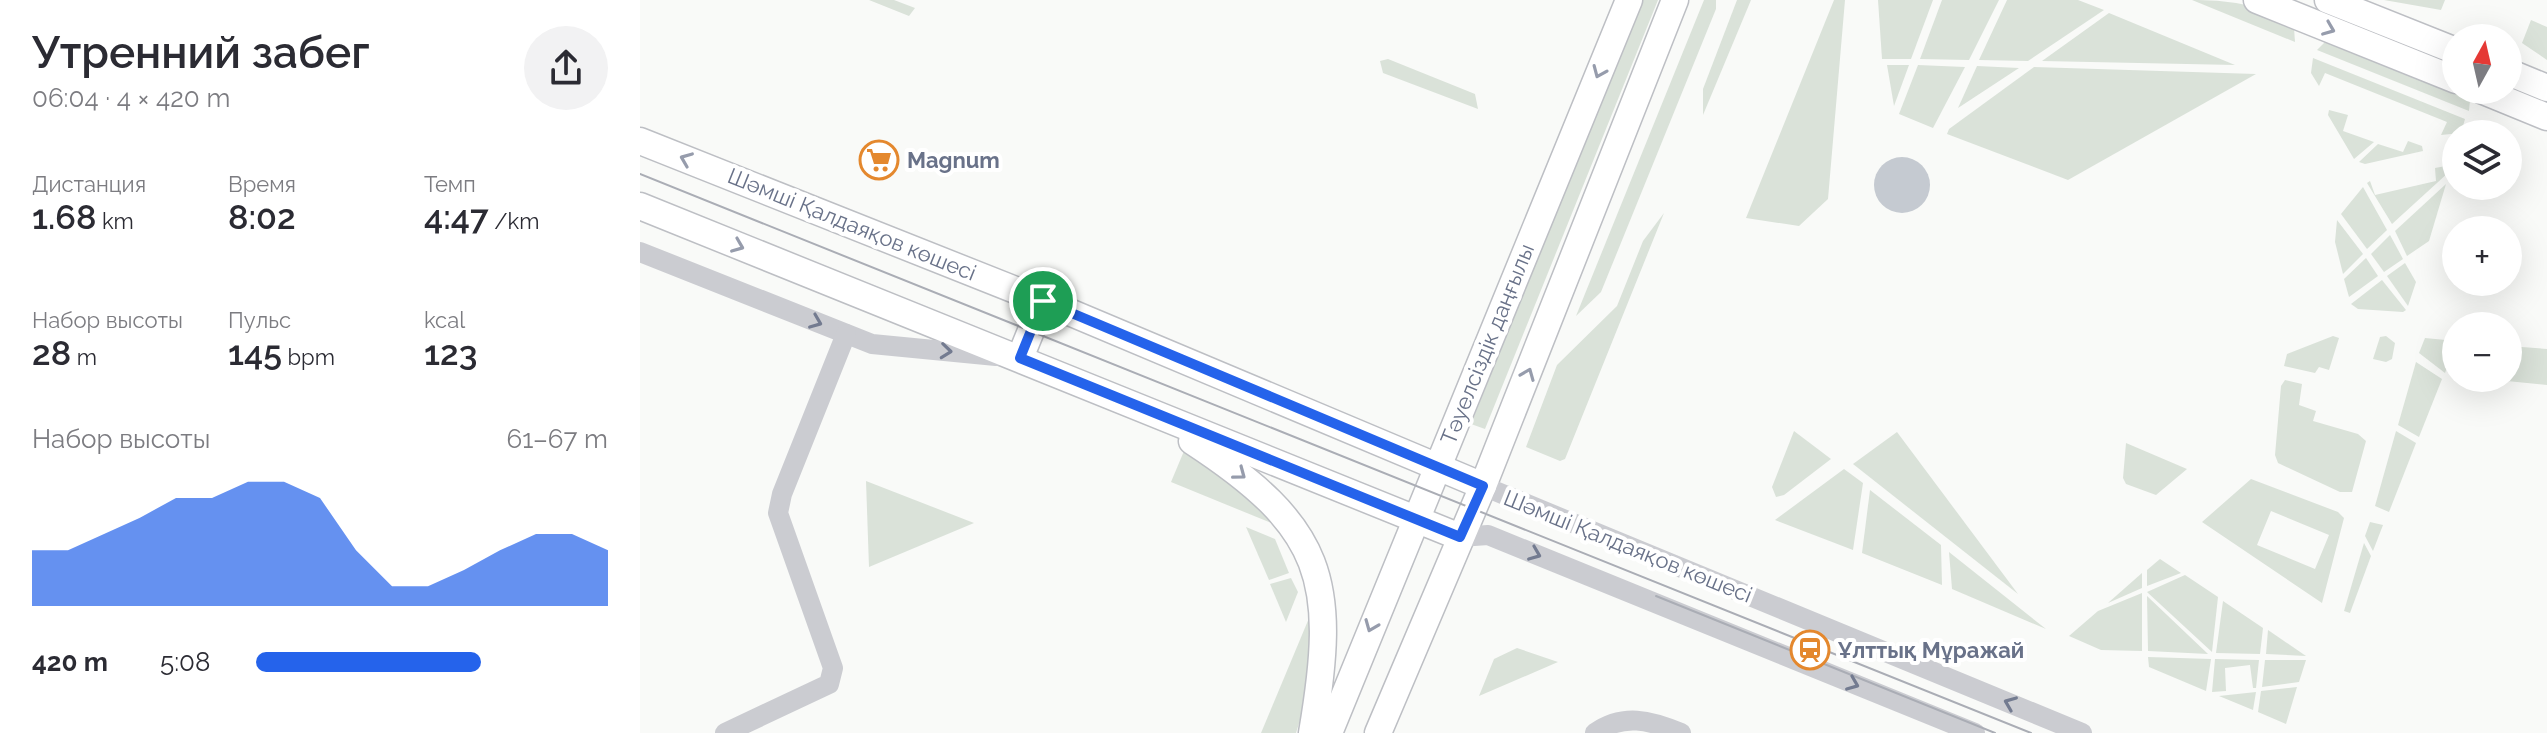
<!DOCTYPE html>
<html lang="ru">
<head>
<meta charset="utf-8">
<style>
  :root { --surface:#fff; --page:#f2f2f3; --text:#2b2b33; --muted:#7c7c81; --accent:#2563eb }
  body { margin:0; font-family:Raleway,sans-serif; background:var(--page); color:var(--text); height:100vh; display:flex; flex-direction:column; font-size:30px; white-space:nowrap }
  * { box-sizing:border-box; margin:0 }
  p { font-size:26px; color:var(--muted) }
  .icon { flex:none; width:44px; height:44px; fill:none; stroke:currentColor; stroke-width:2; stroke-linecap:round; stroke-linejoin:round }
  .map { position:relative; flex:1; overflow:hidden }
  .details { display:flex; flex-direction:column; background:var(--surface); width:640px }
  .details>* { flex:none }
  .needle { width:52px; rotate:8deg }
  .buttons { position:absolute; left:1802px; top:24px; display:grid; gap:16px }
  .buttons a { display:grid; place-items:center; width:80px; height:80px; border-radius:50%; background:var(--surface); box-shadow:0 8px 32px #0002; font-size:40px }
  .pin { position:absolute; display:grid; place-items:center; width:68px; height:68px; color:#fff; margin:-34px; border:4px solid #fff; border-radius:50%; box-shadow:0 2px 8px #0007 }
  .round { display:grid; place-items:center; flex:none; width:84px; height:84px; border-radius:42px; background:var(--page) }
  .summary { display:flex; align-items:center; justify-content:space-between; height:136px; padding:0 32px }
  h1 { font-size:44px; font-weight:600; line-height:60px }
  .metrics { display:grid; grid-template-columns:repeat(3,1fr); gap:12px; height:136px; padding:8px 32px }
  .metrics div { display:grid; align-content:center }
  .metrics b { font-size:34px; font-weight:600 }
  .metrics small { font-size:22px; font-weight:400 }
  .metrics p { font-size:22px }
  .chart { height:224px; padding:16px 32px }
  .chart p { display:flex; justify-content:space-between }
  .chart svg { width:100%; height:144px; margin-top:8px; fill:var(--accent); opacity:.7 }
  ul { padding:0 32px; list-style:none; font-size:26px }
  li { display:grid; grid-template-columns:128px 96px 1fr; align-items:center; height:60px }
  li i { height:20px; border-radius:10px; background:var(--accent) }
  main { display:flex; flex:1; min-height:0 }
  .map>svg:first-child { display:block }
  .green { fill:#dae2d9; fill-rule:evenodd }
  .water { fill:#c5cad1 }
  .lines { fill:none; stroke-linecap:round; stroke-linejoin:round }
  .major-casing { stroke:#bdbfc4; stroke-width:29 }
  .minor { stroke:#cbccd1; stroke-width:20 }
  .major { stroke:#fff; stroke-width:26 }
  .tram { stroke:#aaadb5; stroke-width:2 }
  .oneway { stroke:#969cac }
  .oneway2 { stroke:#737b90 }
  .route-casing { stroke:#fff; stroke-width:16 }
  .route { stroke:#2563eb; stroke-width:10 }
  .labels { text-anchor:middle; stroke-width:8; stroke-linejoin:round; paint-order:stroke }
  .poi-label { font-size:22px; font-weight:bold; fill:#697289; stroke:#fff; text-anchor:start }
  .street-label { font-size:22px; fill:#697289; stroke:#fff }
</style>
</head>
<body>
<main>
<section class="details">
<div class="summary"><div><h1>Утренний забег</h1><p>06:04 · 4 × 420 m</p></div><a class="round"><svg class="icon" aria-label="share" viewBox="0 0 24 24"><path d="M12 15V3M7 8l5-5 5 5M5 13v7h14v-7"/></svg></a></div>
<div class="metrics">
<div><p>Дистанция</p><b>1.68<small> km</small></b></div>
<div><p>Время</p><b>8:02</b></div>
<div><p>Темп</p><b>4:47<small> /km</small></b></div>
</div>
<div class="metrics">
<div><p>Набор высоты</p><b>28<small> m</small></b></div>
<div><p>Пульс</p><b>145<small> bpm</small></b></div>
<div><p>kcal</p><b>123</b></div>
</div>
<div class="chart"><p><span>Набор высоты</span>61–67 m</p>
<svg viewBox="0 0 160 44" preserveAspectRatio="none"><path d="M0 44V27L10 27L20 22L30 17L40 11L50 11L60 6L70 6L80 11L90 27L100 38L110 38L120 33L130 27L140 22L150 22L160 27V44z"/></svg>
</div>
<ul>
<li><b>420 m</b>5:08<i style="width:64%"></i></li>
</ul>
</section>
<div class="map">
<svg width="1907" height="733" viewBox="0 0 1907 733">
  <rect width="100%" height="100%" fill="#f9faf8"/>
  <!-- green -->
  <g class="green">
    <path d="M229 0H254L275 8 269 16Z"/>
    <path d="M1001 0H1018L845 429 831 424Z"/>
    <path d="M1064 0H1076V9L961 292 936 316Z"/>
    <path d="M1097 0H1111L1063 115V89Z"/>
    <path d="M1194 0H1205L1188 199 1159 226 1106 218Z"/>
    <path d="M1238 0H1293L1271 59H1242Z"/>
    <path d="M1302 0H1359L1329 60 1280 59Z"/>
    <path d="M1367 0H1438L1464 10 1388 61 1339 60Z"/>
    <path d="M1552 0C1588 0 1626 4 1654 28L1655 42Z"/>
    <path d="M1744 0H1805L1801 10Z"/>
    <path d="M1469 13 1595 65 1402 61Z"/>
    <path d="M1891 20 1907 27V60L1882 43Z"/>
    <path d="M1686 41H1695L1824 93 1830 100 1829 111 1677 50Z"/>
    <path d="M1673 58 1825 119 1821 133 1801 135 1807 122 1685 73 1679 86 1671 73Z"/>
    <path d="M748 59 835 94 838 109 743 73 740 61Z"/>
    <path d="M1247 65H1269L1254 106Z"/>
    <path d="M1278 65 1325 67 1293 128 1259 114Z"/>
    <path d="M1337 66 1379 68 1318 108Z"/>
    <path d="M1394 67 1616 74 1428 180 1307 134 1309 129Z"/>
    <path d="M1689 110 1708 115 1703 131 1734 142 1714 159 1688 115Z"/>
    <path d="M1768 141 1782 146 1783 151 1725 164 1719 162 1738 144 1763 152Z"/>
    <path d="M1811 165 1809 172 1752 224 1727 183 1730 181 1735 195 1796 181 1795 168Z"/>
    <path d="M1806 184 1789 241 1767 256 1755 231Z"/>
    <path d="M1723 187 1747 230 1727 249 1701 214Z"/>
    <path d="M1024 213 925 459 920 461 886 447 917 365 977 306 1003 241Z"/>
    <path d="M1697 220 1723 254 1703 274 1695 242Z"/>
    <path d="M1750 235 1763 259 1744 272 1731 254Z"/>
    <path d="M1726 258 1738 276 1709 297 1704 279Z"/>
    <path d="M1765 263 1776 282 1768 306 1747 276Z"/>
    <path d="M1742 280 1766 310 1763 312 1718 309 1711 304Z"/>
    <path d="M1693 336 1699 338 1689 370 1679 367 1675 373 1644 366 1647 354Z"/>
    <path d="M1746 336 1755 343 1752 359 1746 362 1733 359 1740 337Z"/>
    <path d="M1785 338 1816 341 1805 373 1779 353Z"/>
    <path d="M1868 346 1907 349V385L1867 381Z"/>
    <path d="M1776 362 1802 379 1779 437 1758 425Z"/>
    <path d="M1645 380 1662 384 1659 405 1676 411 1673 421 1718 434 1726 441 1712 492H1700L1638 463 1635 455 1641 386Z"/>
    <path d="M1154 431 1191 459 1144 495 1136 497 1132 487Z"/>
    <path d="M1756 431 1776 443 1749 512 1735 506Z"/>
    <path d="M1257 432 1378 594 1213 464Z"/>
    <path d="M1486 443 1547 469 1516 495 1486 484 1483 478Z"/>
    <path d="M544 451 606 492 641 527 531 482Z"/>
    <path d="M1204 469 1223 483 1213 550 1135 520Z"/>
    <path d="M1611 479 1698 512 1704 518 1682 603 1562 522ZM1631 511 1689 535 1675 569 1617 545Z"/>
    <path d="M226 481 334 523 229 567Z"/>
    <path d="M1230 490 1301 545 1302 585 1222 553Z"/>
    <path d="M1730 522 1743 525 1733 551 1725 536Z"/>
    <path d="M606 527 635 539 649 573 629 580Z"/>
    <path d="M1724 543 1731 556 1710 613 1704 611Z"/>
    <path d="M1309 552 1406 629 1312 589Z"/>
    <path d="M1520 559 1541 573 1507 586V570Z"/>
    <path d="M1502 573V588L1468 603Z"/>
    <path d="M1545 575 1578 597 1572 652 1507 592Z"/>
    <path d="M651 578 658 592 646 622 630 584Z"/>
    <path d="M1502 593V651L1461 650 1429 636 1458 611Z"/>
    <path d="M1507 596 1568 654 1508 651Z"/>
    <path d="M677 599 664 707 656 733H621Z"/>
    <path d="M1583 601 1623 628 1620 654 1576 653Z"/>
    <path d="M1628 630 1666 656 1626 654Z"/>
    <path d="M877 648 918 662 839 696 854 659Z"/>
    <path d="M1508 657 1571 659 1566 691 1509 667Z"/>
    <path d="M1575 659 1619 660 1616 688H1613L1610 665 1585 668 1586 691 1572 692Z"/>
    <path d="M1625 660H1666L1659 682 1622 687Z"/>
    <path d="M1657 687 1646 724 1618 712 1621 691Z"/>
    <path d="M1616 692 1613 710 1579 696Z"/>
  </g>
  <!-- water -->
  <circle class="water" cx="1262" cy="185" r="28"/>
  <g class="lines">
    <!-- major casing -->
    <g class="major-casing">
      <g id="major">
        <path d="M1617 0 1816 80"/>
        <path d="M1688 0 1816 51"/>
        <path d="M1868 72 1907 88"/>
        <path d="M1841 90 1907 117"/>
        <path d="M0 141 403 301 843 486"/>
        <path d="M0 206 820 537"/>
        <path d="M380 358 403 301"/>
        <path d="M552 441C685 528 698 580 672 733"/>
        <path d="M689 733 989 0"/>
        <path d="M738 733 843 486 1035 0"/>
      </g>
    </g>
    <!-- minor -->
    <g class="minor">
      <path d="M0 252 232 344 356 356"/>
      <path d="M843 486 1442 733"/>
      <path d="M820 537 848 535 1335 733"/>
      <path d="M85 733 189 684 193 668 138 513 142 494 206 334"/>
      <path d="M955 733C983 713 1010 720 1041 733"/>
    </g>
    <!-- major -->
    <use href="#major" class="major"/>
    <!-- tram -->
    <g class="tram">
      <path d="M0 174 1391 733"/>
      <path d="M1016 596 1355 733"/>
    </g>
  </g>
  <!-- one-way arrows -->
  <defs><path id="oneway-chevron" d="M-2-3.5L2.5 0L-2 3.5" fill="none" stroke-width="1.6" stroke-linecap="round" stroke-linejoin="round" transform="scale(2)"/></defs>
  <g class="oneway">
    <use href="#oneway-chevron" transform="translate(1689 29) rotate(22)"/>
    <use href="#oneway-chevron" transform="translate(959 72) rotate(113)"/>
    <use href="#oneway-chevron" transform="translate(46 159) rotate(-158)"/>
    <use href="#oneway-chevron" transform="translate(98 246) rotate(22)"/>
    <use href="#oneway-chevron" transform="translate(888 374) rotate(-68)"/>
    <use href="#oneway-chevron" transform="translate(600 474) rotate(37)"/>
    <use href="#oneway-chevron" transform="translate(731 626) rotate(112)"/>
  </g>
  <g class="oneway2">
    <use href="#oneway-chevron" transform="translate(176 322) rotate(22)"/>
    <use href="#oneway-chevron" transform="translate(306 351) rotate(6)"/>
    <use href="#oneway-chevron" transform="translate(895 554) rotate(22)"/>
    <use href="#oneway-chevron" transform="translate(1213 684) rotate(22)"/>
    <use href="#oneway-chevron" transform="translate(1370 703) rotate(-158)"/>
  </g>
  <g class="lines">
    <!-- route casing -->
    <g class="route-casing">
      <path id="route" d="M403 301 843 486 820 537 380 358Z"/>
    </g>
    <!-- route -->
    <use href="#route" class="route"/>
  </g>
  <!-- icons -->
  <defs>
    <g id="supermarket-ring" transform="scale(2)"><circle r="9.5" fill="#fff" stroke="#e4882e" stroke-width="1.5"/><path d="M-6-5.5h2.5l.6 2H6L4.5 2H-2.5L-4.4-4H-6ZM-1.5 3.2a1.3 1.3 0 1 0 .1 0ZM3 3.2a1.3 1.3 0 1 0 .1 0Z" fill="#e4882e"/></g>
    <g id="station-ring" transform="scale(2)"><circle r="9.5" fill="#fff" stroke="#e4882e" stroke-width="1.5"/><path d="M-3-6H3Q5-6 5-4V2Q5 4 3 4L4.5 6H3L1.5 4h-3L-3 6H-4.5L-3 4Q-5 4-5 2V-4Q-5-6-3-6ZM-3.5-4v3h7v-3ZM-3.5 1v1.5H-2V1ZM2 1v1.5H3.5V1Z" fill="#e4882e"/></g>
  </defs>
  <g fill-rule="evenodd">
    <use href="#supermarket-ring" x="239" y="160"/>
    <use href="#station-ring" x="1170" y="650"/>
  </g>
  <g class="labels">
    <!-- poi labels -->
    <g class="poi-label">
      <text x="267" y="168">Magnum</text>
      <text x="1198" y="658">Ұлттық Мұражай</text>
    </g>
    <!-- street labels -->
    <g class="street-label">
      <text transform="translate(212 224) rotate(22)" y="8">Шәмші Қалдаяқов көшесі</text>
      <text transform="translate(847 344) rotate(-68)" y="8">Тәуелсіздік даңғылы</text>
      <text transform="translate(988 546) rotate(22)" y="8">Шәмші Қалдаяқов көшесі</text>
    </g>
  </g>
</svg>
<div class="buttons">
<a><svg class="needle" viewBox="-14 -14 28 28"><path d="M0-13l5 13h-10z" fill="#e53935"/><path d="M0 13l5-13h-10z" fill="#7c7c81"/></svg></a>
<a><svg class="icon" aria-label="layers" viewBox="0 0 24 24"><path d="M12 4l9 5-9 5-9-5zM3 14l9 5 9-5"/></svg></a>
<a>+</a>
<a>−</a>
</div>
<div class="pin" style="left:403px;top:301px;background:#1e9e55"><svg class="icon" aria-label="arrive" viewBox="0 0 24 24"><path d="M6 21V4h12l-3 4 3 4H6"/></svg></div>
</div>
</main>
</body>
</html>
